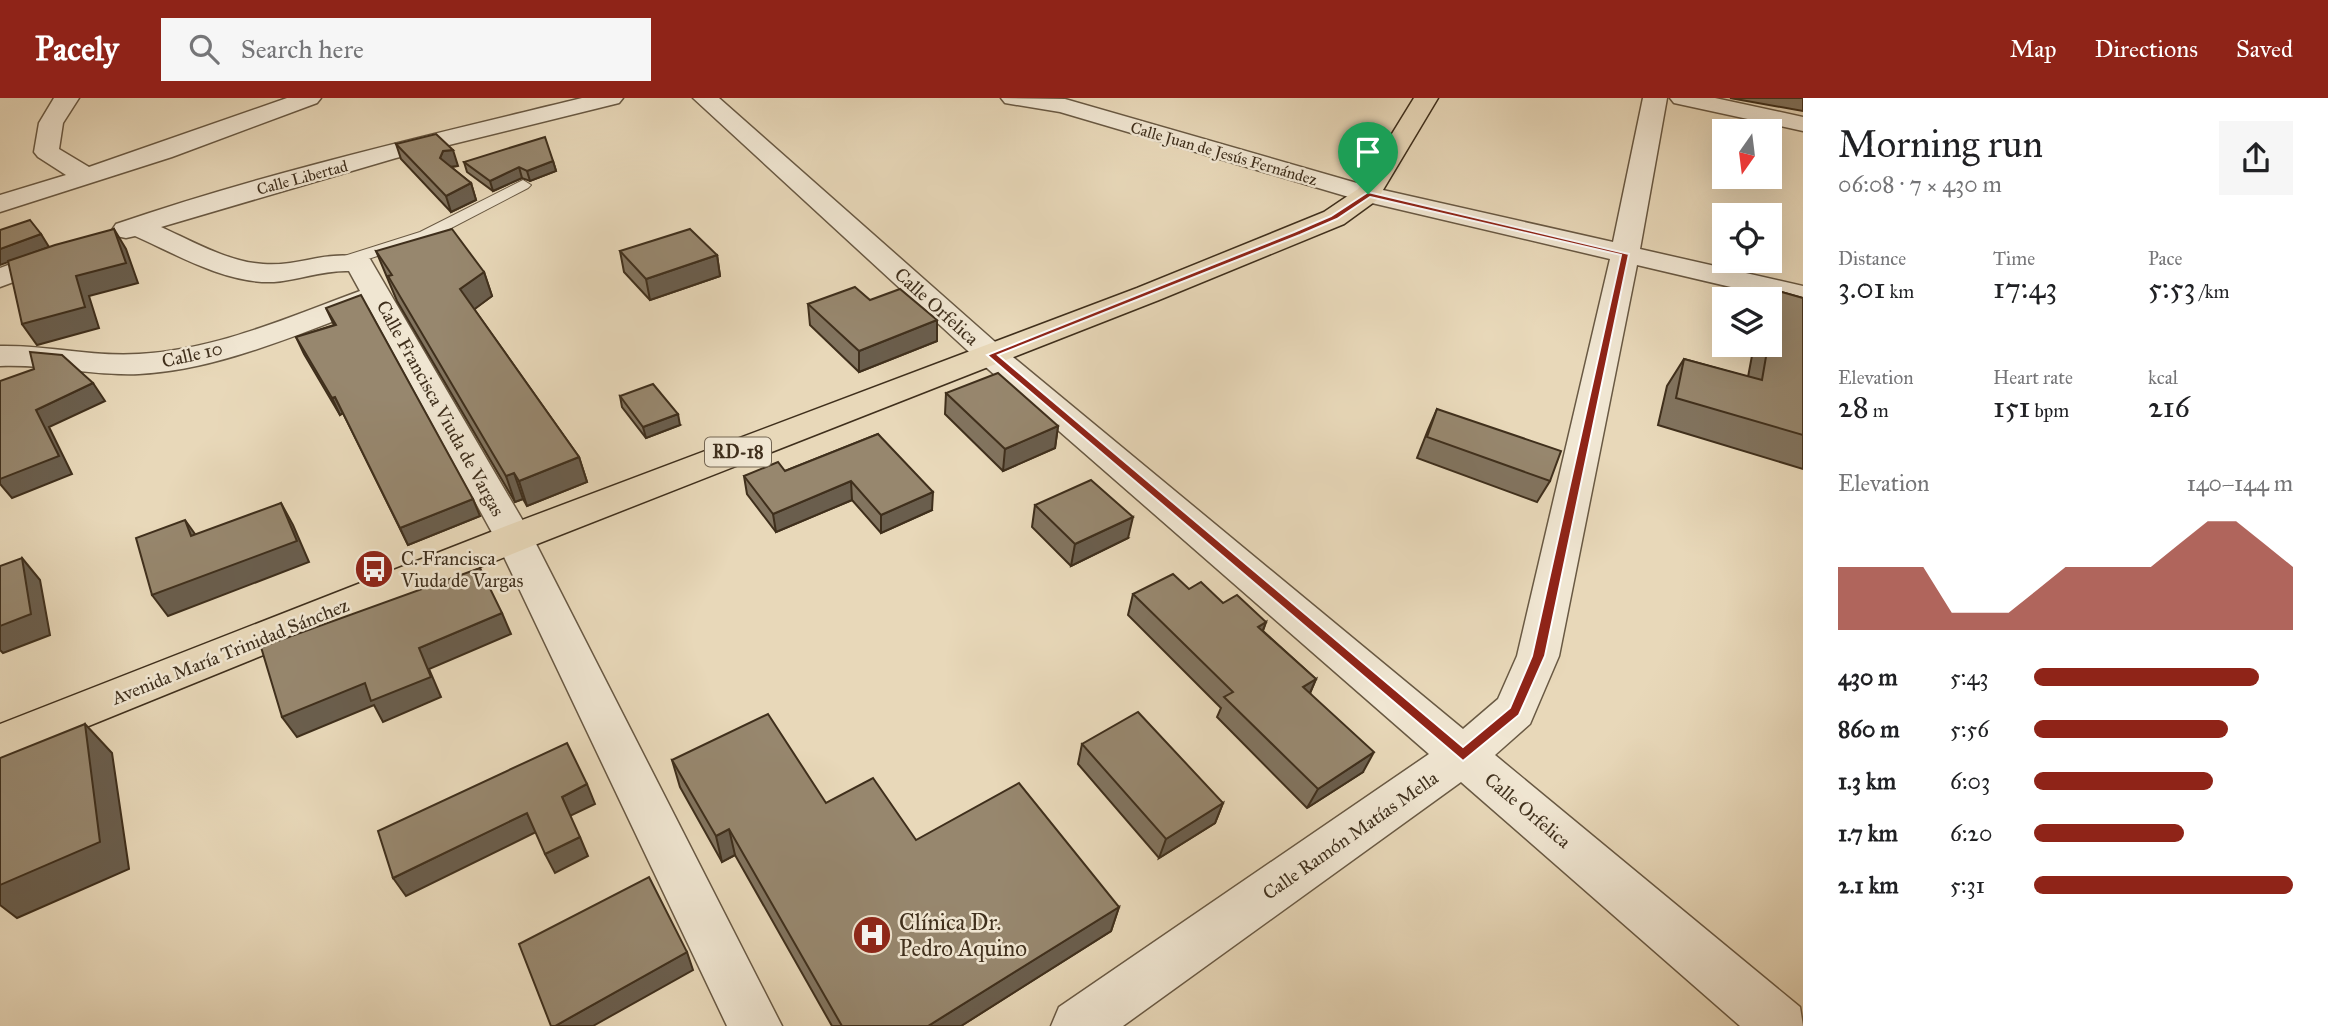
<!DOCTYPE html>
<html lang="en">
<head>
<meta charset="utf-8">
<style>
  :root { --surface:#fff; --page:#f6f6f6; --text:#202124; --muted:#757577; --accent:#8f2418 }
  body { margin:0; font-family:"IM FELL Great Primer",serif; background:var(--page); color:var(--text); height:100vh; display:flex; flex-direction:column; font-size:26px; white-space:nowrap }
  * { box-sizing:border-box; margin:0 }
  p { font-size:23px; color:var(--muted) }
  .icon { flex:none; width:38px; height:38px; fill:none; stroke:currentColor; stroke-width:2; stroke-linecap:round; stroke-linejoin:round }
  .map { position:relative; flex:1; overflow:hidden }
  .drawer { display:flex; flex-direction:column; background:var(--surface); width:525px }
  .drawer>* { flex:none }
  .needle { width:46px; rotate:194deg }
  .fabs { position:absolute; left:1712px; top:21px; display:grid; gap:14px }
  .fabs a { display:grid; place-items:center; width:70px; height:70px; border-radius:0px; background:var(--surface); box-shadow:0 7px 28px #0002; font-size:35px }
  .pin { position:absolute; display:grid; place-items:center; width:60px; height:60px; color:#fff; margin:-72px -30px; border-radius:50% 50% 50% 0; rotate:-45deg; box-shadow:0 0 7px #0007 }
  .pin .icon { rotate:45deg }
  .round { display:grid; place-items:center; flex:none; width:74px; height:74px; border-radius:0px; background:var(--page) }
  .overview { display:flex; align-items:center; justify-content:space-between; height:119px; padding:0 35px }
  h1 { font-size:38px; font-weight:600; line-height:52px }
  .figures { display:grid; grid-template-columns:repeat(3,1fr); gap:10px; height:119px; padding:7px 35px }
  .figures div { display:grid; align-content:center }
  .figures b { font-size:30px; font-weight:600 }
  .figures small { font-size:19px; font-weight:400 }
  .figures p { font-size:19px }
  .chart { height:196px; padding:14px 35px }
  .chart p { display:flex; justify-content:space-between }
  .chart svg { width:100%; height:126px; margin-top:7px; fill:var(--accent); opacity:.7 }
  ul { padding:0 35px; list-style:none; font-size:23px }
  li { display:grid; grid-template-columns:112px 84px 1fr; align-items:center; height:52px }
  li i { height:18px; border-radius:9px; background:var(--accent) }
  header { display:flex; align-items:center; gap:42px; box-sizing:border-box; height:98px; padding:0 35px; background:var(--accent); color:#fff }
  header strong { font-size:33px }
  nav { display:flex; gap:38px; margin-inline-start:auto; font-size:24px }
  .search { width:490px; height:63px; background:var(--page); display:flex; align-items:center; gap:18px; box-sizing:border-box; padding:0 24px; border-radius:0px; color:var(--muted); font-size:26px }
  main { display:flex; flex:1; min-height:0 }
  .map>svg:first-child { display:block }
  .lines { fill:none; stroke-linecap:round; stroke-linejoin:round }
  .lane-casing { stroke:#695943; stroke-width:2 }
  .street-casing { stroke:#695943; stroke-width:3 }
  .primary-casing { stroke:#3f2f1c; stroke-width:3 }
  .lane { fill:#f0e6d2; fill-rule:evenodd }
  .street { fill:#f0e6d2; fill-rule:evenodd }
  .primary { fill:#e8d8b9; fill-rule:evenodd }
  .wall { fill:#82745f; stroke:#3f2f1c; stroke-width:2 }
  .shaded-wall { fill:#6a5e4d; stroke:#3f2f1c; stroke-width:2 }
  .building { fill:#97876e; stroke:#3f2f1c; stroke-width:2 }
  .route { fill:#8f2418; stroke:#fff; stroke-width:2; fill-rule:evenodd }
  .labels { text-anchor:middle; stroke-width:5; stroke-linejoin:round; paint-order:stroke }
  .far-street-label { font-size:16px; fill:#3f2f1c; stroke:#f0e6d2 }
  .shield { fill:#f0e6d2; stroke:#746653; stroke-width:2 }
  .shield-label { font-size:18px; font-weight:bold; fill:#3f2f1c }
  .street-label { font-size:19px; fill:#3f2f1c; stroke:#f0e6d2 }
  .poi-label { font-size:19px; fill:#3f2f1c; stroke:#f0e6d2; text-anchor:start }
  .near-poi-label { font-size:23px; fill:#3f2f1c; stroke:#f0e6d2; text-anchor:start }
</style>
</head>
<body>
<header>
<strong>Pacely</strong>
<div class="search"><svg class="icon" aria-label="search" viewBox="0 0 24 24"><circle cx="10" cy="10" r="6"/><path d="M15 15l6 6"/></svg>Search here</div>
<nav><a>Map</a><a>Directions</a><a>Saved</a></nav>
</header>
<main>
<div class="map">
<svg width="1803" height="928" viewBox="0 0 1803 928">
  <rect width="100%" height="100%" fill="#e8d8b9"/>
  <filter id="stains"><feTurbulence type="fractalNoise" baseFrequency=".00286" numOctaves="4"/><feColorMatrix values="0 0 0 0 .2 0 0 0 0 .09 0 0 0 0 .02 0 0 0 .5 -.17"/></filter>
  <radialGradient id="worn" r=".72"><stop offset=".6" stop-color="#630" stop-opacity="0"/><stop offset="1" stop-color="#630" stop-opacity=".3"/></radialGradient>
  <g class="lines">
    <!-- lane casing -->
    <g class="lane-casing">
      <path id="lane" d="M523 82 531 87 528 90 432 140 347 168 339 163 341 159 420 134Z"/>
    </g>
    <!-- street casing -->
    <g class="street-casing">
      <g id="street">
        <path d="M54 0H79L63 25 59 51 89 69 287 0H321L317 5 172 59 0 114V97L66 77 38 59 34 54 39 25Z"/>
        <path d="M582 0H623L619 5 396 60 161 129C192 143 228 164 263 166 302 169 327 150 370 161L533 440 782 928H727L495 440 369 210C295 237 218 272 139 276 92 278 47 266 0 268V248C47 247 92 259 139 256 216 252 289 219 360 193L349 173C323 172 299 182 274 184 226 186 178 157 135 138L126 140 116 138 112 132 116 126C268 74 426 38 582 0Z"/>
        <path d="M693 0H719L1002 250 1463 631 1498 601 1517 558 1610 161 1359 102 1060 14 1005 5 1001 0 1065 1 1374 90 1613 144 1643 0H1667L1640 151 1803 188V206L1637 167 1559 558 1530 626 1495 657 1800 909 1803 928H1740L1461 684 1123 928H1051L1059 909 1429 656 980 264Z"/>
        <path d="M1670 0H1715L1803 19V33L1674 5Z"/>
        <path d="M60 148 70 151 74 157 70 163 0 189V170Z"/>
      </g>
    </g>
    <!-- primary casing -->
    <g class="primary-casing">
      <path id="primary" d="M1414 0H1438L1377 102 1344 126 1159 202 527 450 0 664V626L501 430 1137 190 1324 114 1358 91Z"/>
    </g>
    <!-- lane -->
    <use href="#lane" class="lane"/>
    <!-- street -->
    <use href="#street" class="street"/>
    <!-- primary -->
    <use href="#primary" class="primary"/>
  </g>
  <!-- wall -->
  <g class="wall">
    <path d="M1730 0H1803V13Z"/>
    <path d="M396 46 458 68 451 69 471 85 476 102 451 114 401 61Z"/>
    <path d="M553 63 556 73 530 83 522 80 493 93 467 74 464 64Z"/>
    <path d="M376 153 484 174 492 198 474 211 579 359 587 384 527 408 523 401 515 404 397 203Z"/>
    <path d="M620 153 717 157 720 178 650 202 624 174Z"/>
    <path d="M1778 193 1803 200V371L1658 327 1667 288 1684 261 1748 279 1754 247H1769V206Z"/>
    <path d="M870 202 937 222V243L859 274 810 227 808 206Z"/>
    <path d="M326 210 480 418 408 447 343 315 340 317 304 256 296 239 334 227Z"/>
    <path d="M946 295 1058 328 1055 350 1003 373 945 316Z"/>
    <path d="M620 298 680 327 646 340 622 309Z"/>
    <path d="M1437 311 1550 383 1537 404 1417 360 1428 332Z"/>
    <path d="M878 336 932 412 881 435 852 402 776 434 747 396 744 378 785 373Z"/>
    <path d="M1035 407 1128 440 1071 468 1032 429Z"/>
    <path d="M1189 491 1223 505 1266 524 1263 533 1316 581 1310 595 1363 674 1307 710 1217 619 1221 610 1128 517 1133 496Z"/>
    <path d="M1082 646 1223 705 1215 725 1159 760 1078 666Z"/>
    <path d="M672 662 826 705 916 742 1119 809 1111 833 961 928H832L735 757 722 764 680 689Z"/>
  </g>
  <!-- shaded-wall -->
  <g class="shaded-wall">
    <path d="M453 52 458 68 448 69 440 60 443 53Z"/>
    <path d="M553 63 556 73 530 83 527 73Z"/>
    <path d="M519 69 522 80 493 93 490 83Z"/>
    <path d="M471 85 476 102 451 114 446 98Z"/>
    <path d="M114 131 126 151 138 185 89 198 99 230 37 247 22 226Z"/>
    <path d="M41 136 49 149 0 167V151Z"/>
    <path d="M717 157 720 178 650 202 646 181Z"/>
    <path d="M484 174 492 198 468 216 460 191Z"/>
    <path d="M937 222V243L859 274V253Z"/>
    <path d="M93 285 105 303 49 329 72 376 12 400 0 386V381L36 312Z"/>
    <path d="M335 299 343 315 340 317 332 300Z"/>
    <path d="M678 316 680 327 646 340 643 329Z"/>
    <path d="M1058 328 1055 350 1003 373 1005 351Z"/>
    <path d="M579 359 587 384 527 408 519 383Z"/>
    <path d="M514 375 523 401 515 404 506 378Z"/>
    <path d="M851 383 852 402 776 434 773 416Z"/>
    <path d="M933 394 932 412 881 435V417Z"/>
    <path d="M473 401 480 418 408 447 400 430Z"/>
    <path d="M281 405 293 427 309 464 168 518 152 497Z"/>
    <path d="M1133 419 1128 440 1071 468 1075 446Z"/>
    <path d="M185 422 200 443 191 438Z"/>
    <path d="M22 460 40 482 50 537 3 555 0 552V528Z"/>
    <path d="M502 515 511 536 429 571 441 599 383 624 374 607 297 639 282 619 419 550Z"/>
    <path d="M1266 524 1258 545V529Z"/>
    <path d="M1316 581 1307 602 1303 589Z"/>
    <path d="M85 626 112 655 129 771 17 820 0 807V787Z"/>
    <path d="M1374 654 1363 674 1307 710 1318 691Z"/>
    <path d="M587 686 595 706 570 718 562 699Z"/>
    <path d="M1223 705 1215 725 1159 760 1166 741Z"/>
    <path d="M527 715 536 734 406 798 393 780Z"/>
    <path d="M729 731 735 757 722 764 716 738Z"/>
    <path d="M580 739 588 758 555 775 545 756Z"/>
    <path d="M1119 809 1111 833 961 928H928Z"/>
    <path d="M687 854 693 872 593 928H555Z"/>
  </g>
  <!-- building -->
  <g class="building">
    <path d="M436 36 453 52 443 53 440 60 471 85 446 98 396 46Z"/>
    <path d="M545 39 553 63 527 73 519 69 490 83 464 64Z"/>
    <path d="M30 122 41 136 0 151V132Z"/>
    <path d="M114 131 126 165 76 178 85 209 22 226 8 163 55 147Z"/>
    <path d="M452 131 484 174 460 191 579 359 519 383 514 375 506 378 388 178 392 177 376 153Z"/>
    <path d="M690 131 717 157 646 181 620 153Z"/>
    <path d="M855 189 870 202 900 191 937 222 859 253 808 206Z"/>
    <path d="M1778 193 1803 200V337L1676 300 1684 261 1762 282 1768 247H1769V241Z"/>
    <path d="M361 197 473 401 400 430 335 299 332 300 296 239 336 227 326 210Z"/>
    <path d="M30 254 62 257 93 285 36 312 59 358 0 381V283L34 271Z"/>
    <path d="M998 275 1058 328 1005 351 946 295Z"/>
    <path d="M653 286 678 316 643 329 620 298Z"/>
    <path d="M1437 311 1561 353 1550 383 1427 339Z"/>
    <path d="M878 336 933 394 881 417 851 383 773 416 744 378 778 364 785 373Z"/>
    <path d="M1091 382 1133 419 1075 446 1035 407Z"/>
    <path d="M281 405 297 443 152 497 136 440 185 422 191 438Z"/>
    <path d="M22 460 31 516 0 528V468Z"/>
    <path d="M480 470 502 515 419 550 431 579 371 603 365 585 282 619 261 549Z"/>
    <path d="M1173 476 1189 491 1201 484 1223 505 1237 497 1266 524 1258 529 1316 581 1303 589 1374 654 1318 691 1224 599 1233 594 1133 496Z"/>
    <path d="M1138 614 1223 705 1166 741 1082 646Z"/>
    <path d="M768 616 826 705 873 680 916 742 1019 685 1119 809 928 928H842L729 731 716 738 672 662Z"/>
    <path d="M85 626 100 744 0 787V660Z"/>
    <path d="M567 645 587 686 562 699 580 739 545 756 527 715 393 780 378 733Z"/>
    <path d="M649 779 687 854 555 928H551L519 846Z"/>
  </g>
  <!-- route -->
  <path class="route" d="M1368 94 1629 156 1545 558 1519 617 1463 663 987 257 1294 134 1331 118ZM1370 99 1621 157 1532 558 1510 610 1463 649 998 257 1300 137 1337 121Z"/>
  <!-- icons -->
  <defs>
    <g id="bus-disc" transform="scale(2.0125)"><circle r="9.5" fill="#8f2418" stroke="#f0e6d2"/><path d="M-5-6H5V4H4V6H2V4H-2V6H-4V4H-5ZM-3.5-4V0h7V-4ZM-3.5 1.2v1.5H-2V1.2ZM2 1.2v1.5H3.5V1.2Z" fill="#fff"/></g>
    <g id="hospital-disc" transform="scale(2.0125)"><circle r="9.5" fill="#8f2418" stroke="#f0e6d2"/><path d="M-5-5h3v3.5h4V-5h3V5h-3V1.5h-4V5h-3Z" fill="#fff"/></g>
  </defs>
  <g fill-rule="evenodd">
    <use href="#bus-disc" x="374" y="471"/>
    <use href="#hospital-disc" x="872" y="837"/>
  </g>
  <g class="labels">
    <!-- far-street labels -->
    <g class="far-street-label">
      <text transform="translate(1224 55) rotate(16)" y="6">Calle Juan de Jesús Fernández</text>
      <text transform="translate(302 79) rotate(-15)" y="6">Calle Libertad</text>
    </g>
    <!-- shield labels -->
    <rect class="shield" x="705" y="339.5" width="66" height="29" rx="5"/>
    <g class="shield-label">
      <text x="738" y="360">RD-18</text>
    </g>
    <!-- street labels -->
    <g class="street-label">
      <text transform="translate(937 208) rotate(42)" y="7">Calle Orfelica</text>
      <text transform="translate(192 256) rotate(-13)" y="7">Calle 10</text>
      <text transform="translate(441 310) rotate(61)" y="7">Calle Francisca Viuda de Vargas</text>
      <text transform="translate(230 553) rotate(-22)" y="7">Avenida María Trinidad Sánchez</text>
      <text transform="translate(1528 712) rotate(40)" y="7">Calle Orfelica</text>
      <text transform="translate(1350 737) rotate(-35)" y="7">Calle Ramón Matías Mella</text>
    </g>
    <!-- poi labels -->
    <g class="poi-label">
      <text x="401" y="467">C. Francisca<tspan x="401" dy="22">Viuda de Vargas</tspan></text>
    </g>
    <!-- near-poi labels -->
    <g class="near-poi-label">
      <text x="899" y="832">Clínica Dr.<tspan x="899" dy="26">Pedro Aquino</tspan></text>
    </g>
  </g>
  <rect width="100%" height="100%" filter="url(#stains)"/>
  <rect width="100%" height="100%" fill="url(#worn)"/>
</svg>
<div class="fabs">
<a><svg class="needle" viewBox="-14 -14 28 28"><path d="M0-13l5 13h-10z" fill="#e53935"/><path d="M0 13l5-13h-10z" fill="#757577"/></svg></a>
<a><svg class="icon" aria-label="locate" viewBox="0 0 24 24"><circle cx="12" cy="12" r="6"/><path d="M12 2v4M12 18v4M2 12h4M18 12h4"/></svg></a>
<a><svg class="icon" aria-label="layers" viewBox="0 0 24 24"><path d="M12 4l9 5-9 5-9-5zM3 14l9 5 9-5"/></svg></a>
</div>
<div class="pin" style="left:1368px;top:96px;background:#1e9e55"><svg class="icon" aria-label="arrive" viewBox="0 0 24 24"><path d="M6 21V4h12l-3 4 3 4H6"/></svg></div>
</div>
<section class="drawer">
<div class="overview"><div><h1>Morning run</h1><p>06:08 · 7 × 430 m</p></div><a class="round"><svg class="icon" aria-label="share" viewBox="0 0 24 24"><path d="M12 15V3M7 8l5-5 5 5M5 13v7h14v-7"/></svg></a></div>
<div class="figures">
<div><p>Distance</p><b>3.01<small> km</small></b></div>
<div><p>Time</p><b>17:43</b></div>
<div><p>Pace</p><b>5:53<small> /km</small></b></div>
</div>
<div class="figures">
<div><p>Elevation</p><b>28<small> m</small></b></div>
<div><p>Heart rate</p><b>151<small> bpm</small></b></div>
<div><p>kcal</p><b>216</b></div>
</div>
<div class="chart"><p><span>Elevation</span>140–144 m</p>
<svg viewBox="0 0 160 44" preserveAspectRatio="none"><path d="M0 44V22L10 22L20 22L30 22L40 38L50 38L60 38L70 30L80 22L90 22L100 22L110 22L120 14L130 6L140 6L150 14L160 22V44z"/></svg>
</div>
<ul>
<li><b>430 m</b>5:43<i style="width:87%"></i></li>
<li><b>860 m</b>5:56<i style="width:75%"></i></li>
<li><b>1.3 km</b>6:03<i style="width:69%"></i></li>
<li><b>1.7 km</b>6:20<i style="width:58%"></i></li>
<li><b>2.1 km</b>5:31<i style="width:100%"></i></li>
</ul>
</section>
</main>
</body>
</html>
